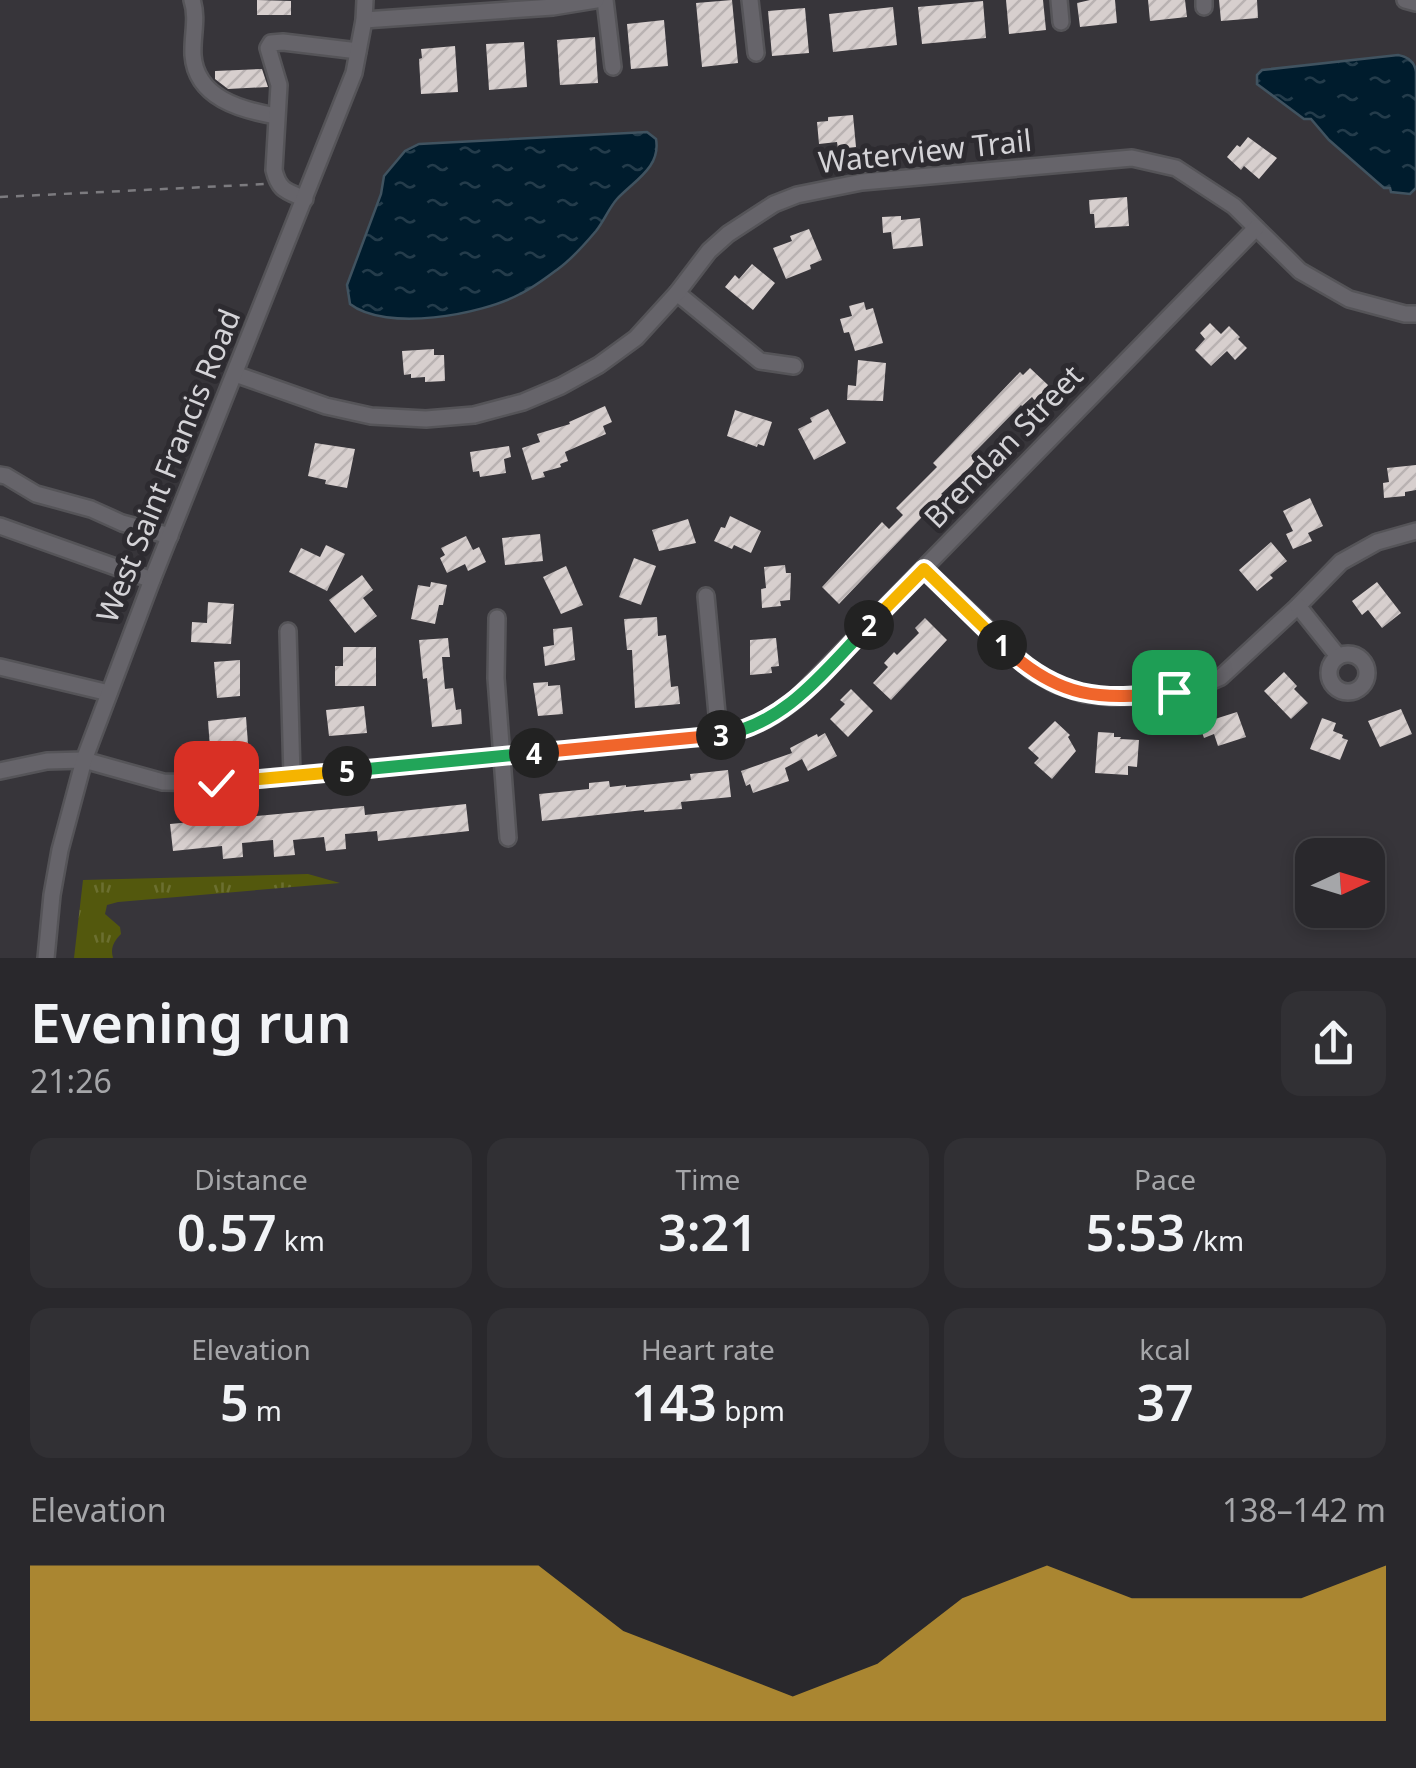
<!DOCTYPE html>
<html lang="en">
<head>
<meta charset="utf-8">
<style>
  :root { --surface:#29282c; --page:#313034; --text:#f1f3f6; --muted:#a5a6a9; --line:#454448; --accent:#e1af34 }
  body { margin:0; font-family:"Noto Sans",sans-serif; background:var(--page); color:var(--text); height:100vh; display:flex; flex-direction:column; font-size:38px; white-space:nowrap }
  * { box-sizing:border-box; margin:0 }
  p { font-size:32px; color:var(--muted) }
  .icon { flex:none; width:55px; height:55px; fill:none; stroke:currentColor; stroke-width:2; stroke-linecap:round; stroke-linejoin:round }
  .map { position:relative; height:958px; overflow:hidden }
  .sheet { display:flex; flex-direction:column; background:var(--surface); flex:1 }
  .sheet>* { flex:none }
  .needle { width:65px; rotate:86deg }
  .controls { position:absolute; left:1295px; top:838px; display:grid; gap:20px }
  .controls a { display:grid; place-items:center; width:90px; height:90px; border-radius:20px; background:var(--surface); box-shadow:0 5px 15px #0003,0 0 0 2px var(--line); font-size:50px }
  .pin { position:absolute; display:grid; place-items:center; width:85px; height:85px; color:#fff; margin:-42px; border-radius:20px; box-shadow:0 5px 15px #0006 }
  .km { position:absolute; width:50px; height:50px; margin:-25px; border-radius:50%; background:#222; color:#fff; font-size:28px; line-height:50px; text-align:center }
  .round { display:grid; place-items:center; flex:none; width:105px; height:105px; border-radius:20px; background:var(--page) }
  .overview { display:flex; align-items:center; justify-content:space-between; height:170px; padding:0 30px }
  h1 { font-size:55px; font-weight:600; line-height:75px }
  .stats { display:grid; grid-template-columns:repeat(3,1fr); gap:15px; height:170px; padding:10px 30px }
  .stats div { display:grid; align-content:center; border-radius:20px; background:var(--page); text-align:center }
  .stats b { font-size:50px; font-weight:600 }
  .stats small { font-size:28px; font-weight:400 }
  .stats p { font-size:28px }
  .chart { height:280px; padding:20px 30px }
  .chart p { display:flex; justify-content:space-between }
  .chart svg { width:100%; height:180px; margin-top:10px; fill:var(--accent); opacity:.7 }
  .map>svg:first-child { display:block }
  .grass { fill:url(#grass-tufts) }
  .water { fill:url(#water-ripples); stroke:#405360; stroke-width:2.5 }
  .building { fill:url(#building-hatch) }
  .lines { fill:none; stroke-linecap:round; stroke-linejoin:round }
  .minor-casing { stroke:#555458; stroke-width:20 }
  .path { stroke:#7c7b7f; stroke-width:2.5; stroke-dasharray:8 8; stroke-linecap:butt }
  .minor { stroke:#66646a; stroke-width:15 }
  .split-1-casing { stroke:#fff; stroke-width:20 }
  .split-2-casing { stroke:#fff; stroke-width:20 }
  .split-3-casing { stroke:#fff; stroke-width:20 }
  .split-4-casing { stroke:#fff; stroke-width:20 }
  .split-5-casing { stroke:#fff; stroke-width:20 }
  .split-6-casing { stroke:#fff; stroke-width:20 }
  .split-1 { stroke:#f0652b; stroke-width:12 }
  .split-2 { stroke:#f5b400; stroke-width:12 }
  .split-3 { stroke:#22a559; stroke-width:12 }
  .split-4 { stroke:#f0652b; stroke-width:12 }
  .split-5 { stroke:#22a559; stroke-width:12 }
  .split-6 { stroke:#f5b400; stroke-width:12 }
  .labels { text-anchor:middle; stroke-width:10; stroke-linejoin:round; paint-order:stroke }
  .street-label { font-size:30px; fill:#d4d3d7; stroke:#2d2b30 }
</style>
</head>
<body>
<div class="map">
<svg width="1416" height="958" viewBox="0 0 1416 958">
  <defs>
    <pattern id="grass-tufts" width="24" height="20" patternUnits="userSpaceOnUse" patternTransform="scale(2.5)"><rect width="24" height="20" fill="#53580d"/><path d="M3 7l-1-3M5 7V3M7 7l1-3M15 17l-1-3M17 17v-4M19 17l1-3" fill="none" stroke="#6b6f30"/></pattern>
    <pattern id="water-ripples" width="26" height="14" patternUnits="userSpaceOnUse" patternTransform="scale(2.5)"><rect width="26" height="14" fill="#001c2d"/><path d="M2 4q2-2 4 0t4 0M15 11q2-2 4 0t4 0" fill="none" stroke="#243c4b"/></pattern>
    <pattern id="building-hatch" width="6" height="6" patternUnits="userSpaceOnUse" patternTransform="scale(2.5)"><rect width="6" height="6" fill="#d7cfce"/><path d="M-1 1l2-2M0 6l6-6M5 7l2-2" fill="none" stroke="#b9b2b2"/></pattern>
  </defs>
  <rect width="100%" height="100%" fill="#37353a"/>
  <!-- grass -->
  <path class="grass" d="M308 874 340 883 118 902 107 905 105 914 120 927 121 934C114 941 110 948 113 958H74L83 880Z"/>
  <!-- water -->
  <g class="water">
    <path d="M1398 55C1409 57 1415 62 1416 72V188L1410 194 1391 192 1390 188H1384L1329 140 1311 119H1304L1257 84V75L1262 70Z"/>
    <path d="M647 132 656 139C661 167 635 180 617 199 609 208 604 221 596 231 585 244 572 259 558 269 546 278 533 288 520 294 481 315 386 332 350 304L347 285 381 194 384 176 405 151 419 144Z"/>
  </g>
  <!-- building -->
  <g class="building">
    <path d="M257 0 291 1V15H257Z"/>
    <path d="M732 0 738 63 702 67 696 3Z"/>
    <path d="M1006 0H1043L1046 30 1009 34Z"/>
    <path d="M1090 0H1115L1117 23 1080 27 1077 3Z"/>
    <path d="M1148 0H1185L1187 17 1150 21Z"/>
    <path d="M1219 0H1257L1258 18 1221 21Z"/>
    <path d="M983 1 986 38 922 44 918 7Z"/>
    <path d="M893 7 897 45 833 52 829 14Z"/>
    <path d="M805 8 809 53 772 56 768 11Z"/>
    <path d="M664 20 668 66 631 69 627 24Z"/>
    <path d="M595 37 598 83 560 85 557 40Z"/>
    <path d="M524 42 527 87 489 90 486 44Z"/>
    <path d="M455 46 458 92 421 94 419 59 422 58 421 49Z"/>
    <path d="M262 69 268 87 228 89 215 79V71Z"/>
    <path d="M853 115 856 147 838 149 837 142 819 144 817 122 828 121V117Z"/>
    <path d="M1248 137 1277 158 1259 179 1244 166 1241 170 1227 157 1237 145 1240 147Z"/>
    <path d="M1127 197 1129 226 1095 228 1094 214H1090L1089 200Z"/>
    <path d="M901 216V220L920 218 923 246 893 249 891 232 883 233 882 217Z"/>
    <path d="M809 229 822 260 810 265 811 269 786 279 773 248 792 241 790 236Z"/>
    <path d="M752 264 775 283 753 310 725 287 735 275 739 279Z"/>
    <path d="M864 302 866 310 873 308 883 343 855 351 849 332 844 333 840 319 852 316 849 306Z"/>
    <path d="M1210 323 1221 334 1229 326 1240 337 1238 339 1247 348 1235 360 1227 351 1211 366 1195 350 1205 339 1200 333Z"/>
    <path d="M434 349V355H444L445 381 425 382V377L411 378V374L404 375 402 351Z"/>
    <path d="M858 360 886 363 883 401 847 400 848 385 856 386Z"/>
    <path d="M1030 368 1048 385 1044 391 1035 401 1032 397 1022 406 1021 405 971 456 976 461 972 465 941 494 943 495 839 604 822 587 882 522 889 529 903 515 896 508 937 467 933 463 1020 372 1023 375Z"/>
    <path d="M605 406 612 422 603 426 606 434 565 452 568 461 560 464 561 467 543 472 545 477 532 480 522 448 540 442 537 434 570 424 569 422Z"/>
    <path d="M828 409 846 443 814 460 798 429 812 422 810 418Z"/>
    <path d="M735 410 772 422 764 446 758 444 757 447 727 436Z"/>
    <path d="M315 443 355 449 347 488 325 484 326 480 308 476Z"/>
    <path d="M509 446 511 457 504 459 506 473 480 477 479 471 473 472 470 452Z"/>
    <path d="M1416 465V490L1405 492V496L1384 498 1383 483 1389 482 1387 468Z"/>
    <path d="M1310 498 1323 526 1308 533 1312 541 1293 549 1286 534 1293 531 1283 511Z"/>
    <path d="M730 516 761 531 751 553 734 545 732 549 714 541 721 527 725 528Z"/>
    <path d="M688 519 696 543 659 551 652 530Z"/>
    <path d="M540 534 543 561 505 565 502 538Z"/>
    <path d="M466 536 473 550 479 547 486 562 468 571 465 564 447 573 440 558 445 555 441 548Z"/>
    <path d="M1271 542 1287 561 1270 575 1273 578 1257 591 1239 570Z"/>
    <path d="M326 545 345 554 327 591 289 572 301 548 320 557Z"/>
    <path d="M634 558 656 566 641 605 619 597Z"/>
    <path d="M785 565 786 573H791L790 600 780 601 781 606 762 608 761 589 766 588 764 567Z"/>
    <path d="M566 566 583 605 561 614 543 577Z"/>
    <path d="M362 575 373 590 363 598 377 616 355 633 329 600Z"/>
    <path d="M431 582 447 585 443 605H439L435 624 411 619 418 585 430 587Z"/>
    <path d="M1377 582 1401 613 1382 628 1368 610 1362 615 1352 601Z"/>
    <path d="M208 602 234 604 231 644 191 642 192 622 207 623Z"/>
    <path d="M657 617 658 636 666 635 671 687 678 686 680 704 635 708 632 650H627L624 619Z"/>
    <path d="M925 618 947 640 891 700 873 683 888 667 884 663 894 652 897 655 919 633 915 628Z"/>
    <path d="M572 627 575 660 545 666 543 647 554 645 553 629Z"/>
    <path d="M448 638 450 657H442L445 689 453 688 456 710 461 709 462 724 432 727 427 678 423 679 419 640Z"/>
    <path d="M776 638 779 666 771 667 772 673 750 675V640Z"/>
    <path d="M343 647H376V686H335V666H343Z"/>
    <path d="M240 660V696L217 698 214 662Z"/>
    <path d="M1284 672 1297 686 1294 689 1308 703 1291 719 1264 691Z"/>
    <path d="M548 682V686L560 685 563 714 538 716 533 683Z"/>
    <path d="M851 689 873 711 848 737 830 719 845 704 840 700Z"/>
    <path d="M364 706 367 733 329 736 326 710Z"/>
    <path d="M1401 709 1412 734 1380 747 1368 721Z"/>
    <path d="M1237 712 1246 737 1218 746 1214 734 1204 738 1199 724Z"/>
    <path d="M246 717 248 744 210 748 208 721Z"/>
    <path d="M1322 718 1336 723 1333 731 1343 735 1342 738 1348 740 1340 760 1310 749Z"/>
    <path d="M1055 721 1070 735 1068 737 1076 751 1052 779 1034 763 1039 758 1028 748Z"/>
    <path d="M1098 732 1114 733V737H1121L1120 739 1139 740 1137 767 1128 766V775L1095 773Z"/>
    <path d="M825 733 837 756 808 771 802 759 785 768 789 781 753 793 750 784 746 786 741 771 792 753 790 748 817 734 818 737Z"/>
    <path d="M728 770 731 797 681 802 682 809 644 812V810L542 821 539 794 589 789V783L609 781 610 787 626 785V787L691 780 690 774Z"/>
    <path d="M466 804 469 831 378 841 377 831 345 834 346 849 326 851 324 837 293 840 295 855 274 857 273 840 242 843 243 857 223 859 222 846 173 851 170 824 364 806 365 815Z"/>
  </g>
  <g class="lines">
    <!-- minor casing -->
    <g class="minor-casing">
      <g id="minor">
        <path d="M192 0C198 18 192 36 193 55 196 98 241 110 276 116"/>
        <path d="M605 0 613 67"/>
        <path d="M750 0 756 53"/>
        <path d="M1059 0 1061 22"/>
        <path d="M1204 0V7"/>
        <path d="M1405 0 1416 3"/>
        <path d="M364 20 553 7 596 0"/>
        <path d="M305 199C287 191 279 191 274 170L279 85 268 48 271 43 283 42 358 51"/>
        <path d="M677 293 760 361 794 366"/>
        <path d="M235 374 326 406 371 416 426 419 474 415 523 402 561 386 599 365 636 338 677 293 709 251 728 234 774 204 797 195 862 182 1132 158 1176 168 1234 206 1300 271 1349 299 1405 314H1416"/>
        <path d="M0 475 6 476 36 494 91 509 122 523 170 536"/>
        <path d="M0 526 152 580"/>
        <path d="M924 569 1032 671 1055 684 1084 694 1112 697 1142 696 1198 687 1221 677 1298 606 1341 562 1377 542 1416 531"/>
        <path d="M706 596 719 735"/>
        <path d="M1298 606 1338 656"/>
        <path d="M497 618 496 678 508 838"/>
        <path d="M288 631 292 776"/>
        <circle cx="1348" cy="673" r="19"/>
        <path d="M0 667 109 693"/>
        <path d="M0 771 47 761 84 760 163 782 216 783 703 737C741 732 764 725 795 700L1256 228"/>
        <path d="M46 958 52 895 60 850 84 760 152 580 354 73 364 20 365 0"/>
      </g>
    </g>
    <!-- path -->
    <path class="path" d="M0 197 266 184"/>
    <!-- minor -->
    <use href="#minor" class="minor"/>
  </g>
  <g class="lines">
    <!-- split-1 casing -->
    <g class="split-1-casing">
      <path id="split-1" d="M1002 645C1058 699 1100 701 1174 692"/>
    </g>
    <!-- split-2 casing -->
    <g class="split-2-casing">
      <path id="split-2" d="M869 625 924 569 1002 645"/>
    </g>
    <!-- split-3 casing -->
    <g class="split-3-casing">
      <path id="split-3" d="M721 735C786 724 825 670 869 625"/>
    </g>
    <!-- split-4 casing -->
    <g class="split-4-casing">
      <path id="split-4" d="M534 753 721 735"/>
    </g>
    <!-- split-5 casing -->
    <g class="split-5-casing">
      <path id="split-5" d="M347 771 534 753"/>
    </g>
    <!-- split-6 casing -->
    <g class="split-6-casing">
      <path id="split-6" d="M216 783 347 771"/>
    </g>
    <!-- split-1 -->
    <use href="#split-1" class="split-1"/>
    <!-- split-2 -->
    <use href="#split-2" class="split-2"/>
    <!-- split-3 -->
    <use href="#split-3" class="split-3"/>
    <!-- split-4 -->
    <use href="#split-4" class="split-4"/>
    <!-- split-5 -->
    <use href="#split-5" class="split-5"/>
    <!-- split-6 -->
    <use href="#split-6" class="split-6"/>
  </g>
  <g class="labels">
    <!-- street labels -->
    <g class="street-label">
      <text transform="translate(925 152) rotate(-6)" y="10">Waterview Trail</text>
      <text transform="translate(1004 447) rotate(-46)" y="10">Brendan Street</text>
      <text transform="translate(169 466) rotate(-68)" y="10">West Saint Francis Road</text>
    </g>
  </g>
</svg>
<div class="controls">
<a><svg class="needle" viewBox="-14 -14 28 28"><path d="M0-13l5 13h-10z" fill="#e53935"/><path d="M0 13l5-13h-10z" fill="#a5a6a9"/></svg></a>
</div>
<div class="pin" style="left:1174px;top:692px;background:#1e9e55"><svg class="icon" aria-label="arrive" viewBox="0 0 24 24"><path d="M6 21V4h12l-3 4 3 4H6"/></svg></div>
<div class="pin" style="left:216px;top:783px;background:#d93025"><svg class="icon" aria-label="check" viewBox="0 0 24 24"><path d="M5 12l5 5 9-10"/></svg></div>
<b class="km" style="left:1002px;top:645px">1</b>
<b class="km" style="left:869px;top:625px">2</b>
<b class="km" style="left:721px;top:735px">3</b>
<b class="km" style="left:534px;top:753px">4</b>
<b class="km" style="left:347px;top:771px">5</b>
</div>
<section class="sheet">
<div class="overview"><div><h1>Evening run</h1><p>21:26</p></div><a class="round"><svg class="icon" aria-label="share" viewBox="0 0 24 24"><path d="M12 15V3M7 8l5-5 5 5M5 13v7h14v-7"/></svg></a></div>
<div class="stats">
<div><p>Distance</p><b>0.57<small> km</small></b></div>
<div><p>Time</p><b>3:21</b></div>
<div><p>Pace</p><b>5:53<small> /km</small></b></div>
</div>
<div class="stats">
<div><p>Elevation</p><b>5<small> m</small></b></div>
<div><p>Heart rate</p><b>143<small> bpm</small></b></div>
<div><p>kcal</p><b>37</b></div>
</div>
<div class="chart"><p><span>Elevation</span>138–142 m</p>
<svg viewBox="0 0 160 44" preserveAspectRatio="none"><path d="M0 44V6L10 6L20 6L30 6L40 6L50 6L60 6L70 22L80 30L90 38L100 30L110 14L120 6L130 14L140 14L150 14L160 6V44z"/></svg>
</div>
</section>
</body>
</html>
